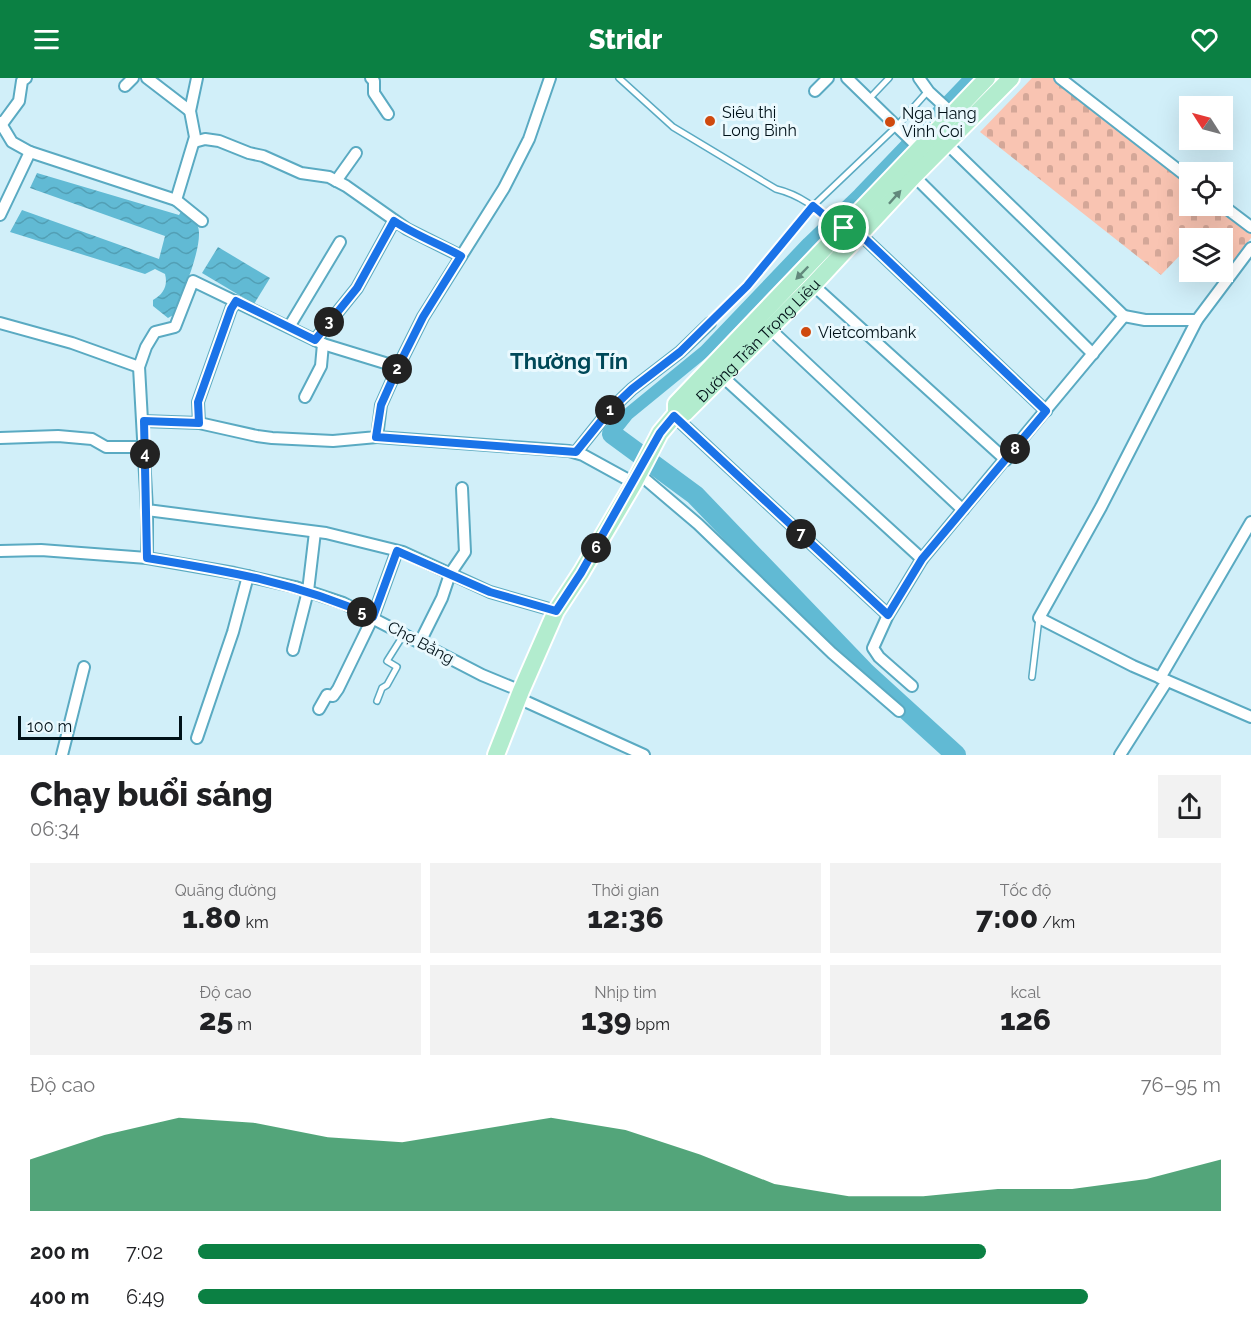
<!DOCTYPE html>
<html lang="vi">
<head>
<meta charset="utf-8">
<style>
  :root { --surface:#fff; --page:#f2f2f2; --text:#202124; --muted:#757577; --accent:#0b8043 }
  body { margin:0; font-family:Raleway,sans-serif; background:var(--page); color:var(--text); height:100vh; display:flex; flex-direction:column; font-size:22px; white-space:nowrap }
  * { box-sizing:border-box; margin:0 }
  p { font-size:20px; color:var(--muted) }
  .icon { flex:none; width:33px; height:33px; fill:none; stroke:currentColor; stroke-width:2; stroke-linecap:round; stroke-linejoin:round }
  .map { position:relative; height:677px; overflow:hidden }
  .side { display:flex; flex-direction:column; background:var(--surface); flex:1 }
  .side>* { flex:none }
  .needle { width:39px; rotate:306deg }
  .controls { position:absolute; left:1179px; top:18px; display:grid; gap:12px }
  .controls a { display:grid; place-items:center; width:54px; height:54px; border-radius:0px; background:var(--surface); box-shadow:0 6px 24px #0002; font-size:30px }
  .scale { position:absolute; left:18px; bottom:15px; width:164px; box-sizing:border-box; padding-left:6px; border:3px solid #001118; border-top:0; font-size:16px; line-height:21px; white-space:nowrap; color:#001118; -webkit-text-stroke:4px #eaf9fe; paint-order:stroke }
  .pin { position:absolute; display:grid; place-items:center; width:51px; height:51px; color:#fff; margin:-26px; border:3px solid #fff; border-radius:50%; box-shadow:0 2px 6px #0007 }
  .km { position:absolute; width:30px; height:30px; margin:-15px; border-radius:50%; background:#222; color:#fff; font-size:16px; line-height:30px; text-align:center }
  .round { display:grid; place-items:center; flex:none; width:63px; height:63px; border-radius:0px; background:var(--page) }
  .headline { display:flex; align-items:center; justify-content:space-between; height:102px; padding:0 30px }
  h1 { font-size:33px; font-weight:800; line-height:45px }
  .metrics { display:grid; grid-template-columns:repeat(3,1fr); gap:9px; height:102px; padding:6px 30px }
  .metrics div { display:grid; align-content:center; border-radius:0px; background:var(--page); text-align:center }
  .metrics b { font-size:30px; font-weight:800 }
  .metrics small { font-size:16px; font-weight:400 }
  .metrics p { font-size:16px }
  .chart { height:168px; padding:12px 30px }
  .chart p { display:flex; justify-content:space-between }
  .chart svg { width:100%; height:108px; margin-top:6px; fill:var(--accent); opacity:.7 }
  ul { padding:0 30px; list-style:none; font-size:20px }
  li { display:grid; grid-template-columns:96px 72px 1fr; align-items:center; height:45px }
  li i { height:15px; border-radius:8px; background:var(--accent) }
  header { display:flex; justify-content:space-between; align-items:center; height:78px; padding:0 30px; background:var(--accent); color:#fff; font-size:27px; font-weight:800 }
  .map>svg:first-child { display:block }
  .cemetery { fill:url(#cemetery-stones) }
  .water { fill:url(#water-waves) }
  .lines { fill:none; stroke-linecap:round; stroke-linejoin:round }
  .canal { stroke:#61bad4; stroke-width:12 }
  .river { stroke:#61bad4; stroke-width:20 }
  .service-casing { stroke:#5aaac2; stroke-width:8 }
  .minor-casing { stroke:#5aaac2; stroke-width:14 }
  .primary-casing { stroke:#fff; stroke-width:20 }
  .service { stroke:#fff; stroke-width:5 }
  .minor { stroke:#fff; stroke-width:10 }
  .primary { stroke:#b2ecce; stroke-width:16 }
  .oneway { fill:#62897c }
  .route-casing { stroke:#fff; stroke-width:12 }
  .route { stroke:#1a73e8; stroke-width:8 }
  .poi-dot { fill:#cf490e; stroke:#eaf9fe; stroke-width:2 }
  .labels { text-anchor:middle; stroke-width:6; stroke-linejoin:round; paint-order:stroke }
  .poi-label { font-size:16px; fill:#001118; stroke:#eaf9fe; text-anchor:start }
  .street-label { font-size:16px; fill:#001118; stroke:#eaf9fe }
  .district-label { font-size:22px; font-weight:bold; fill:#004858; stroke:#eaf9fe }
</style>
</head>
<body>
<header><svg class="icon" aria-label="menu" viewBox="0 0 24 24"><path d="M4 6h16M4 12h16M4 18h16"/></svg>Stridr<svg class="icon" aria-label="heart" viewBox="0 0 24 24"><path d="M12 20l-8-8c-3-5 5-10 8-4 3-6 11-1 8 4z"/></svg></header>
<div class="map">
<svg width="1251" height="677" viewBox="0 0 1251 677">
  <defs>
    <pattern id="cemetery-stones" width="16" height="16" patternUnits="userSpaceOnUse" patternTransform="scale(1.5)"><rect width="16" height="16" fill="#f9c4b2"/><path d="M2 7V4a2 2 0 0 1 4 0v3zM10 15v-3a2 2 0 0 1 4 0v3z" fill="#d4a798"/></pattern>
    <pattern id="water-waves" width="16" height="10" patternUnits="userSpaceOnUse" patternTransform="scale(1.5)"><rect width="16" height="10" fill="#61bad4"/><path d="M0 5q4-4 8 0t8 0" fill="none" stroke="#529fb5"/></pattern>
  </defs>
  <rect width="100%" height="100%" fill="#d1eff9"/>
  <!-- cemetery -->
  <path class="cemetery" d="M1032 0H1066L1189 101 1190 128H1222L1251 152V160L1229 188 1223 183 1222 160H1190L1189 168 1161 197 980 54Z"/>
  <!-- water -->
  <g class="water">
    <path d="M37 95 179 137 182 132C188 137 195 141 198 149 204 166 182 217 175 236L168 240 153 228V222C164 216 168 207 165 196L155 191 145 196 10 154 22 132 159 181 165 158 30 110Z"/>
    <path d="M218 169 270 200 254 226 202 195Z"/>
  </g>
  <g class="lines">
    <!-- canal -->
    <path class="canal" d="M612 356 628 336 705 273 808 165 859 116 970 0"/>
    <!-- river -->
    <path class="river" d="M612 356 695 417 866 595 956 677"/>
    <!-- service casing -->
    <g class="service-casing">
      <g id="service">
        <path d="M619 0 673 49 776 111C801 117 817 131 836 147"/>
        <path d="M869 21 889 0"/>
        <path d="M710 245 756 199 776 172 813 128 897 48 928 13"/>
        <path d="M1032 599 1039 540"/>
        <path d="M377 623 382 610 387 607 397 589 387 583 404 556"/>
      </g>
    </g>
    <!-- minor casing -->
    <g class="minor-casing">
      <g id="minor">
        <path d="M147 0 190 33"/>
        <path d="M197 0 190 33 195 59 176 122 202 143"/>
        <path d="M371 0 374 3V15L388 36"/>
        <path d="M847 0 920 71"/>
        <path d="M919 0 929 14 953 36"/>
        <path d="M1060 0 1190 101"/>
        <path d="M125 8 133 0"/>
        <path d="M815 13 828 0"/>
        <path d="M0 44 12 64 30 74 176 122"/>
        <path d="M2 46 19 23 22 3 26 0"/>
        <path d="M194 64 205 61 219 63 249 75 263 78 301 95 329 99 346 108 407 151 461 178"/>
        <path d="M914 98 1093 276"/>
        <path d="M336 103 356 75"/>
        <path d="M1222 127 1251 149"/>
        <path d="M0 137 30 74"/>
        <path d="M856 155 861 157 1046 333"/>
        <path d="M1251 170 1197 242 1101 429 1039 540 1133 588 1251 639"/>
        <path d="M813 207 1006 382"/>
        <path d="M1124 238 1145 242H1197"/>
        <path d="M0 245 72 265 139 289"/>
        <path d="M289 249 340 164"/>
        <path d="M770 251 963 432"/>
        <path d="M315 262 357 210 394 143"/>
        <path d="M398 289 323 266 193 203 175 249 155 254 146 269 139 289 147 432 326 455 403 474 490 514 556 533"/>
        <path d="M723 299 922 481"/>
        <path d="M305 319 321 288 323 266"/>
        <path d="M674 338 888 537 873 570 879 579 912 608"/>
        <path d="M143 343 199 345 257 358 272 360 333 363 377 359 381 327 398 289 423 239 504 110 529 61 550 0"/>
        <path d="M199 345 198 324 231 231 235 223"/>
        <path d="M377 359 569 373 583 377 634 405"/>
        <path d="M0 360 58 358 92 361 106 369H144"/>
        <path d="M576 374 609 333 632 311 680 274 710 245"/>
        <path d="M638 395 698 446 832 575 899 633"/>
        <path d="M147 432V480"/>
        <path d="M0 473 41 472 147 480 234 495 295 509 343 525 482 597 521 613"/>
        <path d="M888 537 922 481 1124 238 946 65"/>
        <path d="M420 564 442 520 450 496 465 474 462 410"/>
        <path d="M293 572 308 513 315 454"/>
        <path d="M1160 600 1251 444"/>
        <path d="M518 620 644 677"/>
        <path d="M319 631 327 617 333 618 338 611 373 539 397 473"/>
        <path d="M197 660 233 554 248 498"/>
        <path d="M62 677 84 589"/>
        <path d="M1120 677 1167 603"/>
      </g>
    </g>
    <!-- primary casing -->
    <g class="primary-casing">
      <g id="primary">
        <path id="s1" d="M676 336 685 335 813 207 914 98 1011 0"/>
        <path d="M496 677 521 613 556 533 581 495 634 405 660 355 676 336V326L987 0"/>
      </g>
    </g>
    <!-- service -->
    <use href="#service" class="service"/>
    <!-- minor -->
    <use href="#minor" class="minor"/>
    <!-- primary -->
    <use href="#primary" class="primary"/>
  </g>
  <!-- one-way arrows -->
  <defs><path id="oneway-solid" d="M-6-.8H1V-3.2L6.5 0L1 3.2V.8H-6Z" transform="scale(1.5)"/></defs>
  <g class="oneway">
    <use href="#oneway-solid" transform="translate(895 119) rotate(-48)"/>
    <use href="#oneway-solid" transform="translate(802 195) rotate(134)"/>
  </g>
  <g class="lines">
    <!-- route casing -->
    <g class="route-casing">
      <path id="route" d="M813 128 836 147 861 157 1046 333 922 481 888 537 674 338 660 355 581 495 556 533 490 514 397 473 373 539C299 505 227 493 147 480L144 343 199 345 198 324 231 231 236 223 315 262 357 210 394 143C415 157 439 166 461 178L423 239 398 289 381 327 376 359 576 374 609 333 632 311 680 274 747 208Z"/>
    </g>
    <!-- route -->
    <use href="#route" class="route"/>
  </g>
  <!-- markers -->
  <g class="poi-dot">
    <circle cx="710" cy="43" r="6"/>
    <circle cx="890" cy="44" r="6"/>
    <circle cx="806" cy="254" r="6"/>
  </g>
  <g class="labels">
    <!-- poi labels -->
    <g class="poi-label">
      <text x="722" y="40">Siêu thị<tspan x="722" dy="18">Long Bình</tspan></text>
      <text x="902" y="41">Nga Hang<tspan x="902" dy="18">Vinh Coi</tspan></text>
      <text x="818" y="260">Vietcombank</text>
    </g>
    <!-- street labels -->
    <g class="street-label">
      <text dy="6" stroke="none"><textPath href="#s1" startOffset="112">Đường Trần Trọng Liêu</textPath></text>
      <text transform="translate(421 564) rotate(28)" y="6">Chợ Bằng</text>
    </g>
    <!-- district labels -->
    <g class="district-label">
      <text x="569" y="291">Thường Tín</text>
    </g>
  </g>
</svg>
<div class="controls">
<a><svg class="needle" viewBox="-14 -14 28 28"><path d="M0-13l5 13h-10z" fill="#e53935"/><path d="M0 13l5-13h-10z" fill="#757577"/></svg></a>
<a><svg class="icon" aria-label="locate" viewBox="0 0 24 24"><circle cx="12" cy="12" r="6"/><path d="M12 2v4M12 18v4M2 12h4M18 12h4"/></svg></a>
<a><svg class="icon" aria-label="layers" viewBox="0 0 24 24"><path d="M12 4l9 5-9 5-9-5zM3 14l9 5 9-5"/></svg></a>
</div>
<div class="scale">100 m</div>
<div class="pin" style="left:844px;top:150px;background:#1e9e55"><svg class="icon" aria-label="arrive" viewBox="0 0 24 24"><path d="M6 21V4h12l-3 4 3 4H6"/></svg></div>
<b class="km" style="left:610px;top:332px">1</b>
<b class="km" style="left:397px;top:291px">2</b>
<b class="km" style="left:329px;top:244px">3</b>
<b class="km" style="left:145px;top:376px">4</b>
<b class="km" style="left:362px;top:534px">5</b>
<b class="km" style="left:596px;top:470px">6</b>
<b class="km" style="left:801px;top:456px">7</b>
<b class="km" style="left:1015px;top:371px">8</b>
</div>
<section class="side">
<div class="headline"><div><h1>Chạy buổi sáng</h1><p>06:34</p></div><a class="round"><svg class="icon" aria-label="share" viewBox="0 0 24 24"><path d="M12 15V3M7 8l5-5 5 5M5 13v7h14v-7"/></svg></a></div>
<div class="metrics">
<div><p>Quãng đường</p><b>1.80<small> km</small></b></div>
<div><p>Thời gian</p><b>12:36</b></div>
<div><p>Tốc độ</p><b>7:00<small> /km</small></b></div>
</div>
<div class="metrics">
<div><p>Độ cao</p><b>25<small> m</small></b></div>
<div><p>Nhịp tim</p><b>139<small> bpm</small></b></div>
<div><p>kcal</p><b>126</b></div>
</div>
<div class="chart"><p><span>Độ cao</span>76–95 m</p>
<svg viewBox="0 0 160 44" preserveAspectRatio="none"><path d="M0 44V23L10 13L20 6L30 8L40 14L50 16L60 11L70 6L80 11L90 21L100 33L110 38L120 38L130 35L140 35L150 31L160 23V44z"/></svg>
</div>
<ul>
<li><b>200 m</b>7:02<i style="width:77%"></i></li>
<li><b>400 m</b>6:49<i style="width:87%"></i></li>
</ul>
</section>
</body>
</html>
